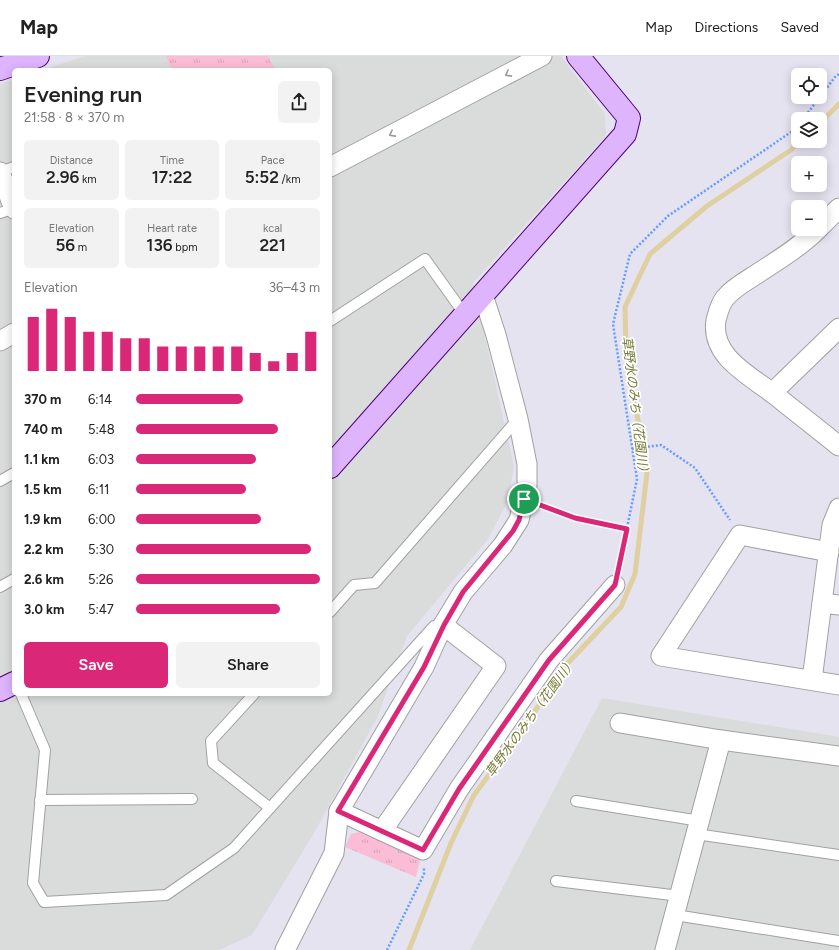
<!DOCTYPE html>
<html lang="en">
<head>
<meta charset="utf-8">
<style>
  :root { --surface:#fff; --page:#f2f2f2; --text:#222; --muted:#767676; --line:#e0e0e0; --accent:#db2777 }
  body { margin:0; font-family:Figtree,"Noto Sans JP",sans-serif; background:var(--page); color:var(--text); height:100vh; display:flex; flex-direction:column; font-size:15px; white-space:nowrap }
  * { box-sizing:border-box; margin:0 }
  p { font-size:13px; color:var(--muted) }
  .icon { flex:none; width:22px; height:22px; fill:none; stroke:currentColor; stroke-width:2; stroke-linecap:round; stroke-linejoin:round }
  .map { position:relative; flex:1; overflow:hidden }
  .details { position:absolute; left:12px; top:12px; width:320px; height:628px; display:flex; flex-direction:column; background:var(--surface); border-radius:6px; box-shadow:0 2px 10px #0003 }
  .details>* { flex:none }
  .tools { position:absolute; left:791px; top:12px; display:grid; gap:8px }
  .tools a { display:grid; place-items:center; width:36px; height:36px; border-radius:6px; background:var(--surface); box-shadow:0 2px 10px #0003; font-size:20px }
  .pin { position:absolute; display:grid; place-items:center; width:34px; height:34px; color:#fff; margin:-17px; border:2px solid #fff; border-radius:50%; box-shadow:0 1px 4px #0007 }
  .round { display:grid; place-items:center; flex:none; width:42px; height:42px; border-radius:6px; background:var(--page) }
  .headline { display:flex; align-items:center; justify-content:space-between; height:68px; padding:0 12px }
  h1 { font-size:22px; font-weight:600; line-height:30px }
  .figures { display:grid; grid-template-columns:repeat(3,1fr); gap:6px; height:68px; padding:4px 12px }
  .figures div { display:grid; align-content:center; border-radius:6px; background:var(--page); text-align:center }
  .figures b { font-size:17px; font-weight:600 }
  .figures small { font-size:11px; font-weight:400 }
  .figures p { font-size:11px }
  .chart { height:112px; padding:8px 12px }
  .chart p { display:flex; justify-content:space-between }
  .chart svg { width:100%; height:72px; margin-top:4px; stroke:var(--accent); stroke-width:6 }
  .button { display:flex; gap:8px; margin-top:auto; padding:8px 12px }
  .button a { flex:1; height:46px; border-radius:6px; background:var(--accent); color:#fff; font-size:16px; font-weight:600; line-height:46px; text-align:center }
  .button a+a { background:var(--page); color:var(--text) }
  ul { padding:0 12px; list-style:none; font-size:13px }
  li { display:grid; grid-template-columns:64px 48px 1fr; align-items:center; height:30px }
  li i { height:10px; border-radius:5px; background:var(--accent) }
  header { display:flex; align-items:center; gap:24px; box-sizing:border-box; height:56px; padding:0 20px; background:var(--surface); border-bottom:1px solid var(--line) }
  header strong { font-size:19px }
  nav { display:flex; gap:22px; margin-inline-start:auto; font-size:14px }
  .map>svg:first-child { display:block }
  .residential { fill:#dadbdb }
  .park { fill:url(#park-tufts) }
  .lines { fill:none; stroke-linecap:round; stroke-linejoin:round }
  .stream { stroke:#dfd0a1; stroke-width:5 }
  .lane-casing { stroke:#a1a1a1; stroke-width:12 }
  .street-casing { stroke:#a1a1a1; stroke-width:21 }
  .secondary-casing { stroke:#4e0178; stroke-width:24 }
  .path { stroke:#649cff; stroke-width:2.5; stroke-dasharray:2 2; stroke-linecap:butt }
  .lane { stroke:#fff; stroke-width:10 }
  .street { stroke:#fff; stroke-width:19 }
  .secondary { stroke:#deb4fc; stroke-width:22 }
  .oneway { stroke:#999 }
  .route-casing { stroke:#fff; stroke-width:8 }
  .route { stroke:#db2777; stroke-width:5 }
  .labels { text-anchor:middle; stroke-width:3.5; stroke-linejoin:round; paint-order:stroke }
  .water-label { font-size:13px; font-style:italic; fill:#767933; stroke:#fff }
</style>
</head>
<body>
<header>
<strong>Map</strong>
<nav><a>Map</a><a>Directions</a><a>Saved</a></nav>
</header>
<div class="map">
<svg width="839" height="894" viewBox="0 0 839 894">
  <defs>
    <pattern id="park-tufts" width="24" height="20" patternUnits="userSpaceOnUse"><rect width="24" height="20" fill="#fbbdd5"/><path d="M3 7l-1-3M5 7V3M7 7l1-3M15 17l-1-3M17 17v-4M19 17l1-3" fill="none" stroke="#d7a2b6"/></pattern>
  </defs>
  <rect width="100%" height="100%" fill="#e5e3ef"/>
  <!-- residential -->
  <g class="residential">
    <path d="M85 0H561L605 58 606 80 473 227 514 411 507 447 488 483 407 580 377 662 314 777 252 879 219 894H0V28L14 23V638H330V14H43Z"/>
    <path d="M602 642 839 681V894H470Z"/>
  </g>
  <!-- park -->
  <g class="park">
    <path d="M166 0H268L275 14H172Z"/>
    <path d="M364 775 421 801 416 821 345 791 351 778Z"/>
  </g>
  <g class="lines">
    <!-- stream -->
    <g class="stream">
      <path d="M820 67 839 48"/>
      <path d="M409 894 451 787 474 739 521 676 566 609 621 551 635 518 647 417 626 294 625 251 650 198 707 150 791 94 800 85"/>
    </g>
    <!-- lane casing -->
    <g class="lane-casing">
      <g id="lane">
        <path d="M0 116 14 111"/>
        <path d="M0 157 14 152"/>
        <path d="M330 265 425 203 465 259"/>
        <path d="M0 425 14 417"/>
        <path d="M0 531 14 523"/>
        <path d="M330 556 354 529 375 527 518 363"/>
        <path d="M21 638 45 694 33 827 44 846 166 839 234 792 434 570H440"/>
        <path d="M254 638 211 685 213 707 270 752"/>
        <path d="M40 744 192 743"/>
        <path d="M576 745 700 765"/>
        <path d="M696 778 839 799"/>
        <path d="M556 825 680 840"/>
        <path d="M675 859 839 885"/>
      </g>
    </g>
    <!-- street casing -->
    <g class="street-casing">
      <g id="street">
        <path d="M330 111 542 0"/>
        <path d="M0 116 14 153"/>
        <path d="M820 171 839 152"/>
        <path d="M818 173C800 191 778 204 757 218 746 225 733 232 725 242 720 248 718 257 716 264 710 301 751 320 775 339 796 356 818 373 839 390"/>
        <path d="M0 285 14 277"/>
        <path d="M772 337 839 272"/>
        <path d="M829 496 740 479 661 600 839 629"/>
        <path d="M822 547 839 549"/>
        <path d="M812 624 832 469 839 452"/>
        <path d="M620 667 721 684 839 700"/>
        <path d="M339 755 423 794 459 733 549 604 615 529"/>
        <path d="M382 775 496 610 443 569"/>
        <path d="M285 894 334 797 339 755 424 611 443 569 463 536 503 489 519 464 527 429V408L518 363 496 279 483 239"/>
        <path d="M665 894 721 684"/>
      </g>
    </g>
    <!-- secondary casing -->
    <g class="secondary-casing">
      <g id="secondary">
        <path d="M0 13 38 0"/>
        <path d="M330 411 625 78 629 62 578 0"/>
        <path d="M0 634 14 627"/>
      </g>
    </g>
    <!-- path -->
    <g class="path">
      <path d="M820 41 835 21 839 18"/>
      <path d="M803 63 820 41"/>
      <path d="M632 393 661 389 695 412 730 464"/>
      <path d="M541 449 575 462 627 473"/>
      <path d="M619 511 637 423 613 268 630 198 668 160 794 74 798 70"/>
      <path d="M387 894 424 818V811"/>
    </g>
    <!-- lane -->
    <use href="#lane" class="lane"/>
    <!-- street -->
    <use href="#street" class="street"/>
    <!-- secondary -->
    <use href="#secondary" class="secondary"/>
  </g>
  <!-- one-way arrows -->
  <defs><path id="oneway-chevron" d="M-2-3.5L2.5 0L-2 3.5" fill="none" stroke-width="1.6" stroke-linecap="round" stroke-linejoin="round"/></defs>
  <g class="oneway">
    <use href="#oneway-chevron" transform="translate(508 18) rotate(152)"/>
    <use href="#oneway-chevron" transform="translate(392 78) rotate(152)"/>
  </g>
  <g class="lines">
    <!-- route casing -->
    <g class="route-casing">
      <path id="route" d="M524 443 575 462 627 473 615 529 549 604 459 733 423 794 338 755 424 611 444 569 463 536 513 475 519 464Z"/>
    </g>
    <!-- route -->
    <use href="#route" class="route"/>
  </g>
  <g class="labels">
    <!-- water labels -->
    <g class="water-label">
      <text transform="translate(636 351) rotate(83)" y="5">草野水のみち（花園川）</text>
      <text transform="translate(530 661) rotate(-54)" y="5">草野水のみち（花園川）</text>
    </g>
  </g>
</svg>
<div class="tools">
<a><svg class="icon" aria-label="locate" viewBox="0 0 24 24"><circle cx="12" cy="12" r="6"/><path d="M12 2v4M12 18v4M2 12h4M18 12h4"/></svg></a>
<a><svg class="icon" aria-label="layers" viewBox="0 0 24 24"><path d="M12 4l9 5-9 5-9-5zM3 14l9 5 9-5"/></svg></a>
<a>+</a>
<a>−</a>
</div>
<div class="pin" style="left:524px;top:443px;background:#1e9e55"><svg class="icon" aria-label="arrive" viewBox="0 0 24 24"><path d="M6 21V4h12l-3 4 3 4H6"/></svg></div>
<section class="details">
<div class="headline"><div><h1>Evening run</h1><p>21:58 · 8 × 370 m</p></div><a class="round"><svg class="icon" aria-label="share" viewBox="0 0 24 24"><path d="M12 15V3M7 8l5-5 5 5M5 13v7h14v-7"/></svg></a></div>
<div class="figures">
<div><p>Distance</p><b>2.96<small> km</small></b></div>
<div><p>Time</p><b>17:22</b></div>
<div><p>Pace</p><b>5:52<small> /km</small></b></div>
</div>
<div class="figures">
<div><p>Elevation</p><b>56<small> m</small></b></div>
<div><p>Heart rate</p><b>136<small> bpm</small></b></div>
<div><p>kcal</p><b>221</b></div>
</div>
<div class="chart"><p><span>Elevation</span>36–43 m</p>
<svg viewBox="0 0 160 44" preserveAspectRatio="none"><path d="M5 44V11M15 44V6M25 44V11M35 44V20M45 44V20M55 44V24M65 44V24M75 44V29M85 44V29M95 44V29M105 44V29M115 44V29M125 44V33M135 44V38M145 44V33M155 44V20"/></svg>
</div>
<ul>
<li><b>370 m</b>6:14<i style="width:58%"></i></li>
<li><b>740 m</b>5:48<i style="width:77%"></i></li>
<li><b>1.1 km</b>6:03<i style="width:65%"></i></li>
<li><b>1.5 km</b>6:11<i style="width:60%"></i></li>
<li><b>1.9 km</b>6:00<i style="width:68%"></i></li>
<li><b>2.2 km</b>5:30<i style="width:95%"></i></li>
<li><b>2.6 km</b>5:26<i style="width:100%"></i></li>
<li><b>3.0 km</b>5:47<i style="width:78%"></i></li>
</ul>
<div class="button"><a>Save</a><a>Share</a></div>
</section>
</div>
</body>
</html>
